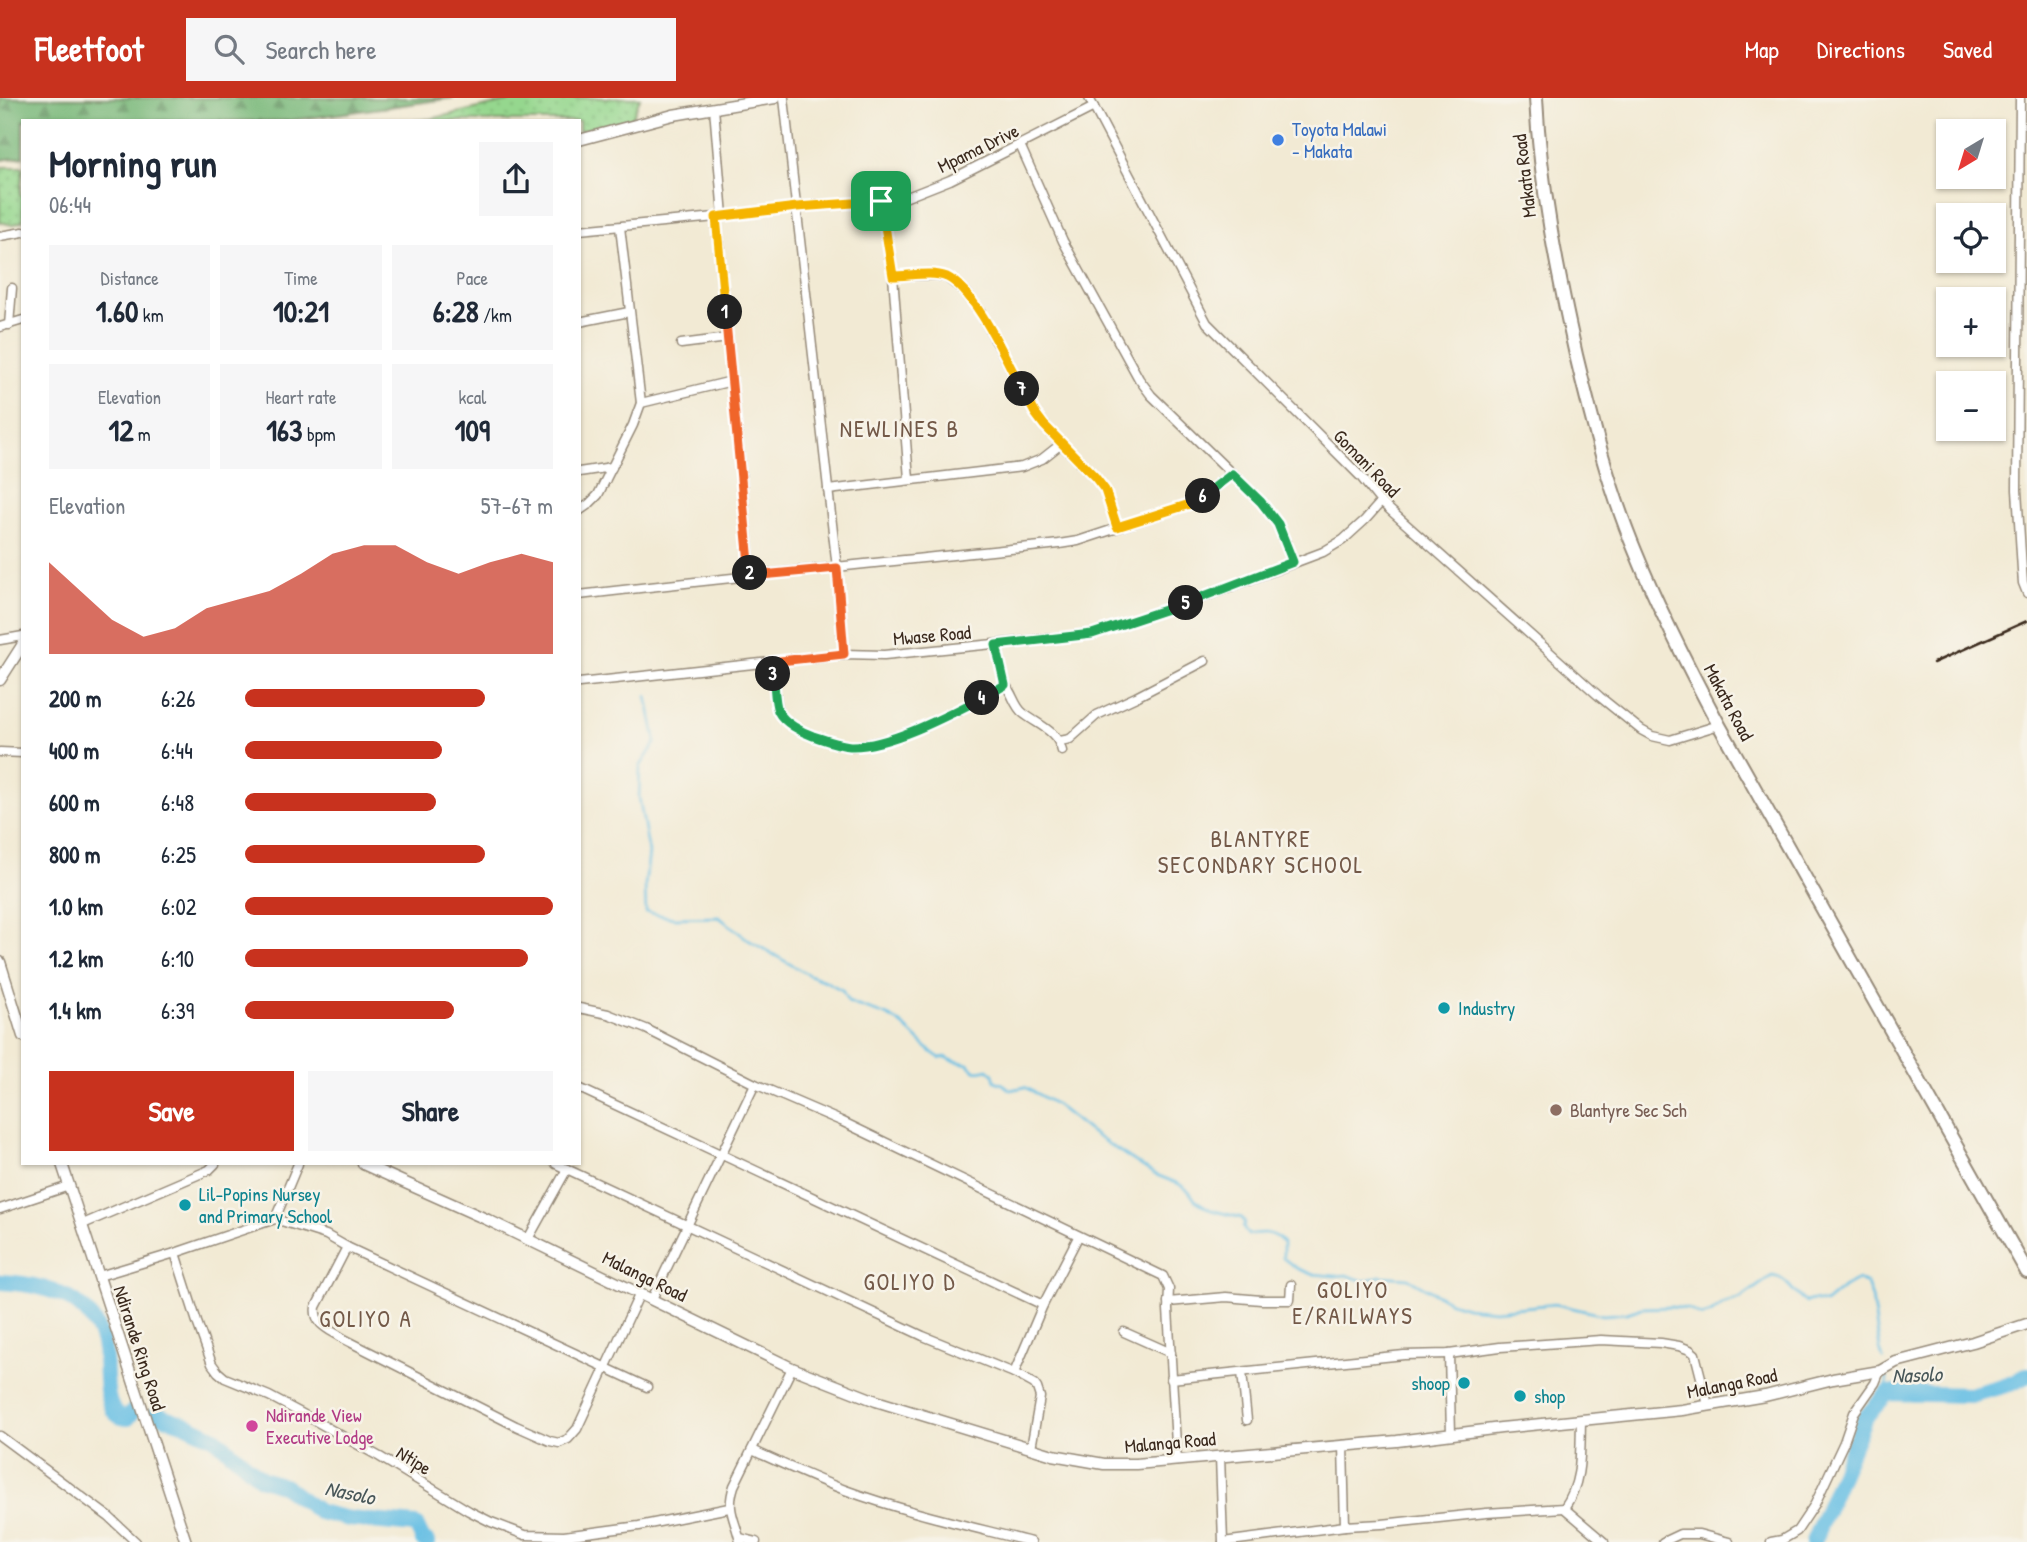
<!DOCTYPE html>
<html lang="en">
<head>
<meta charset="utf-8">
<style>
  :root { --surface:#fff; --page:#f6f6f7; --text:#1f2937; --muted:#747a83; --accent:#c8321e }
  body { margin:0; font-family:"Patrick Hand",sans-serif; background:var(--page); color:var(--text); height:100vh; display:flex; flex-direction:column; font-size:26px; white-space:nowrap }
  * { box-sizing:border-box; margin:0 }
  p { font-size:23px; color:var(--muted) }
  .icon { flex:none; width:38px; height:38px; fill:none; stroke:currentColor; stroke-width:2; stroke-linecap:round; stroke-linejoin:round }
  .map { position:relative; flex:1; overflow:hidden }
  .panel { position:absolute; left:21px; top:21px; width:560px; height:1046px; display:flex; flex-direction:column; background:var(--surface); border-radius:0px; box-shadow:0 2px 5px #0004 }
  .panel>* { flex:none }
  .needle { width:46px; rotate:218deg }
  .fabs { position:absolute; left:1936px; top:21px; display:grid; gap:14px }
  .fabs a { display:grid; place-items:center; width:70px; height:70px; border-radius:0px; background:var(--surface); box-shadow:0 2px 5px #0004; font-size:35px }
  .pin { position:absolute; display:grid; place-items:center; width:60px; height:60px; color:#fff; margin:-30px; border-radius:14px; box-shadow:0 4px 10px #0006 }
  .km { position:absolute; width:35px; height:35px; margin:-18px; border-radius:50%; background:#222; color:#fff; font-size:19px; line-height:35px; text-align:center }
  .round { display:grid; place-items:center; flex:none; width:74px; height:74px; border-radius:0px; background:var(--page) }
  .overview { display:flex; align-items:center; justify-content:space-between; height:119px; padding:0 28px }
  h1 { font-size:38px; font-weight:700; line-height:52px }
  .figures { display:grid; grid-template-columns:repeat(3,1fr); gap:10px; height:119px; padding:7px 28px }
  .figures div { display:grid; align-content:center; border-radius:0px; background:var(--page); text-align:center }
  .figures b { font-size:30px; font-weight:700 }
  .figures small { font-size:19px; font-weight:400 }
  .figures p { font-size:19px }
  .chart { height:196px; padding:14px 28px }
  .chart p { display:flex; justify-content:space-between }
  .chart svg { width:100%; height:126px; margin-top:7px; fill:var(--accent); opacity:.7 }
  .primary-button { display:flex; gap:14px; margin-top:auto; padding:14px 28px }
  .primary-button a { flex:1; height:80px; border-radius:0px; background:var(--accent); color:#fff; font-size:28px; font-weight:700; line-height:80px; text-align:center }
  .primary-button a+a { background:var(--page); color:var(--text) }
  ul { padding:0 28px; list-style:none; font-size:23px }
  li { display:grid; grid-template-columns:112px 84px 1fr; align-items:center; height:52px }
  li i { height:18px; border-radius:9px; background:var(--accent) }
  header { display:flex; align-items:center; gap:42px; box-sizing:border-box; height:98px; padding:0 35px; background:var(--accent); color:#fff }
  header strong { font-size:33px }
  nav { display:flex; gap:38px; margin-inline-start:auto; font-size:24px }
  .search { width:490px; height:63px; background:var(--page); display:flex; align-items:center; gap:18px; box-sizing:border-box; padding:0 24px; border-radius:0px; color:var(--muted); font-size:26px }
  .map>svg:first-child { display:block }
  .grass { fill:url(#grass-dots); stroke:#688056; stroke-width:2 }
  .forest { fill:url(#forest-firs); stroke:#5a714c; stroke-width:2 }
  .lines { fill:none; stroke-linecap:round; stroke-linejoin:round }
  .stream { stroke:#67bfe4; stroke-width:2.5 }
  .river { stroke:#67bfe4; stroke-width:16 }
  .minor-casing { stroke:#968a79; stroke-width:11 }
  .tertiary-casing { stroke:#968a79; stroke-width:13 }
  .primary-casing { stroke:#968a79; stroke-width:16 }
  .minor { stroke:#fff; stroke-width:8 }
  .tertiary { stroke:#fff; stroke-width:10 }
  .primary { stroke:#fff; stroke-width:12 }
  .rail { stroke:#3b2a1e; stroke-width:2.5 }
  .split-1-casing { stroke:#fff; stroke-width:14 }
  .split-2-casing { stroke:#fff; stroke-width:14 }
  .split-3-casing { stroke:#fff; stroke-width:14 }
  .split-4-casing { stroke:#fff; stroke-width:14 }
  .split-5-casing { stroke:#fff; stroke-width:14 }
  .split-6-casing { stroke:#fff; stroke-width:14 }
  .split-7-casing { stroke:#fff; stroke-width:14 }
  .split-8-casing { stroke:#fff; stroke-width:14 }
  .split-1 { stroke:#f5b400; stroke-width:9 }
  .split-2 { stroke:#f0652b; stroke-width:9 }
  .split-3 { stroke:#f0652b; stroke-width:9 }
  .split-4 { stroke:#22a559; stroke-width:9 }
  .split-5 { stroke:#22a559; stroke-width:9 }
  .split-6 { stroke:#22a559; stroke-width:9 }
  .split-7 { stroke:#f5b400; stroke-width:9 }
  .split-8 { stroke:#f5b400; stroke-width:9 }
  .shop-dot { fill:#3f7fe0; stroke:#f7f3e8; stroke-width:2.5 }
  .culture-dot { fill:#0f9aa8; stroke:#f7f3e8; stroke-width:2.5 }
  .education-dot { fill:#8d6e63; stroke:#f7f3e8; stroke-width:2.5 }
  .hotel-dot { fill:#d1479c; stroke:#f7f3e8; stroke-width:2.5 }
  .labels { text-anchor:middle; stroke-width:5; stroke-linejoin:round; paint-order:stroke }
  .shop-label { font-size:19px; fill:#366cbe; stroke:#f7f3e8; text-anchor:start }
  .street-label { font-size:19px; fill:#3b2a1e; stroke:#f7f3e8 }
  .culture-label { font-size:19px; fill:#0d838f; stroke:#f7f3e8; text-anchor:start }
  .education-label { font-size:19px; fill:#785e54; stroke:#f7f3e8; text-anchor:start }
  .hotel-label { font-size:19px; fill:#b23c85; stroke:#f7f3e8; text-anchor:start }
  .water-label { font-size:21px; font-style:italic; fill:#485759; stroke:#f7f3e8 }
  .quarter-label { font-size:23px; letter-spacing:2px; fill:#735948; stroke:#f7f3e8 }
</style>
</head>
<body>
<header>
<strong>Fleetfoot</strong>
<div class="search"><svg class="icon" aria-label="search" viewBox="0 0 24 24"><circle cx="10" cy="10" r="6"/><path d="M15 15l6 6"/></svg>Search here</div>
<nav><a>Map</a><a>Directions</a><a>Saved</a></nav>
</header>
<div class="map">
<svg width="2027" height="1444" viewBox="0 0 2027 1444">
  <defs>
    <pattern id="grass-dots" width="8" height="8" patternUnits="userSpaceOnUse" patternTransform="scale(1.75)"><rect width="8" height="8" fill="#95d78e"/><path d="M2 2h.1M6 6h.1" fill="none" stroke="#81b97a" stroke-width="1.8" stroke-linecap="round"/></pattern>
    <pattern id="forest-firs" width="22" height="20" patternUnits="userSpaceOnUse" patternTransform="scale(1.75)"><rect width="22" height="20" fill="#78b879"/><path d="M5 1l3.5 6h-7zM16 11l3.5 6h-7z" fill="#649663"/></pattern>
  </defs>
  <rect width="100%" height="100%" fill="#f7f3e8"/>
  <filter id="ink" filterUnits="userSpaceOnUse"><feTurbulence type="fractalNoise" baseFrequency=".0143" numOctaves="2"/><feDisplacementMap in="SourceGraphic" scale="14" xChannelSelector="R" yChannelSelector="G"/><feConvolveMatrix kernelMatrix="1 2 1 2 8 2 1 2 1" color-interpolation-filters="sRGB"/></filter>
  <filter id="wash" filterUnits="userSpaceOnUse"><feTurbulence type="fractalNoise" baseFrequency=".00686" numOctaves="4" result="noise"/><feDisplacementMap in="SourceGraphic" scale="28" xChannelSelector="R" yChannelSelector="G"/><feGaussianBlur stdDeviation="1.57" result="paint"/><feColorMatrix in="noise" values="0 0 0 0 0 0 0 0 0 0 0 0 0 0 0 0 0 1.4 0 .05"/><feComposite in="paint" operator="in"/></filter>
  <g filter="url(#wash)">
    <rect width="100%" height="100%" fill="#f2ead4"/>
    <!-- grass -->
    <g class="grass">
      <path d="M524 0H640L632 20 579 33V23H414L430 21Z"/>
      <path d="M0 69H23L20 97 23 98V123L12 127 0 124Z"/>
    </g>
    <!-- forest -->
    <path class="forest" d="M0 0H453L287 23H23V59L0 62Z"/>
    <g class="lines">
      <!-- stream -->
      <g class="stream">
        <path d="M647 598 656 644 640 669 639 699 649 755 645 787 646 814 674 820 719 819 750 843 809 877 825 883 842 892 848 904C865 912 886 914 901 926 915 937 925 951 940 960L946 959 951 962 968 966C974 975 979 973 988 971L993 976 995 983 1003 986 1010 992 1025 989 1055 1006 1093 1036 1154 1076 1179 1086 1189 1093 1195 1102 1211 1112 1242 1120 1245 1125 1243 1130 1248 1137C1262 1134 1274 1133 1283 1145V1160L1296 1170 1312 1176 1335 1178 1346 1177 1364 1183 1380 1178 1408 1180 1448 1203 1466 1209 1495 1212 1555 1206 1603 1217 1627 1215 1642 1210 1672 1209 1688 1211 1702 1218 1711 1215 1722 1206 1741 1200 1772 1178C1788 1180 1793 1196 1805 1204L1813 1202 1825 1205 1844 1189 1858 1182 1867 1186 1872 1200 1880 1251 1883 1261"/>
        <path d="M1886 1272 1888 1295"/>
        <path d="M153 1316H156"/>
      </g>
      <!-- river -->
      <g class="river">
        <path d="M0 1184C27 1185 61 1191 81 1209 92 1218 102 1236 104 1251 108 1270 100 1320 128 1320L134 1312"/>
        <path d="M156 1316 185 1326 215 1340 262 1381 284 1388 319 1414 349 1421 416 1427 423 1442 427 1444"/>
        <path d="M1813 1444 1865 1319 1888 1295 1970 1297 2013 1285 2027 1277"/>
      </g>
    </g>
  </g>
  <g filter="url(#ink)">
    <g class="lines">
      <!-- minor casing -->
      <g class="minor-casing">
        <g id="minor">
          <path d="M784 0 837 470 844 556"/>
          <path d="M1089 0 1207 225 1361 379 1381 404 1600 599 1641 632 1652 638 1670 642 1719 627"/>
          <path d="M2020 0 2017 392 2022 472 2023 485 2027 495"/>
          <path d="M714 10 723 118"/>
          <path d="M1020 47 1063 143 1139 281 1151 297 1261 404 1278 426 1293 464"/>
          <path d="M881 103 893 178 909 381"/>
          <path d="M716 119 751 478"/>
          <path d="M579 132 716 119 797 109 881 103 907 99 950 82 1094 9"/>
          <path d="M0 138 23 134"/>
          <path d="M893 178 935 177 946 179 967 195 979 212 1035 315 1061 346 1095 379 1105 392 1117 429"/>
          <path d="M579 224 629 214"/>
          <path d="M9 227 12 190"/>
          <path d="M0 229 23 222"/>
          <path d="M681 246 728 240"/>
          <path d="M641 305 732 283"/>
          <path d="M579 374 612 369"/>
          <path d="M828 392 1022 369 1042 361 1061 346"/>
          <path d="M579 413 589 406 598 397 633 327 641 305 620 129"/>
          <path d="M579 497C739 478 899 463 1059 446L1078 443 1193 405 1208 395 1232 375"/>
          <path d="M0 542 23 538"/>
          <path d="M771 564C773 575 776 609 780 616 788 627 804 635 816 639 827 643 840 648 852 648 895 647 967 609 1005 587L996 547"/>
          <path d="M579 585 844 556 884 557 1092 536 1201 500 1323 454 1343 442 1365 422 1381 404"/>
          <path d="M1005 587C1013 595 1014 608 1023 615 1038 627 1057 632 1062 653"/>
          <path d="M1060 643 1070 641 1097 617 1136 599 1205 563"/>
          <path d="M0 654 23 655"/>
          <path d="M579 910 608 916 646 931 755 986 841 1023 1163 1178 1169 1191 1168 1211 1177 1363"/>
          <path d="M579 990 1043 1207"/>
          <path d="M556 1066 923 1238 1014 1275 1034 1286 1037 1290 1040 1299 1031 1350"/>
          <path d="M0 1111 69 1088"/>
          <path d="M275 1121 298 1066"/>
          <path d="M83 1126 209 1072 215 1066"/>
          <path d="M528 1141 567 1071"/>
          <path d="M347 1149 316 1209C313 1227 331 1232 344 1241L516 1328 550 1343 559 1345 568 1341 577 1331 640 1195"/>
          <path d="M175 1155 197 1224 212 1266 218 1274 225 1280 269 1298 301 1315 380 1359 469 1413 491 1424 525 1437 564 1438 639 1428 729 1410"/>
          <path d="M99 1178 175 1155 275 1121 326 1137 347 1149 647 1289"/>
          <path d="M652 1201 755 986"/>
          <path d="M1168 1204 1226 1199 1261 1202H1290L1291 1187"/>
          <path d="M1124 1234 1171 1255"/>
          <path d="M1449 1256 1451 1336"/>
          <path d="M1242 1274 1247 1322"/>
          <path d="M1014 1275 1043 1207 1078 1139"/>
          <path d="M1171 1281 1404 1257 1449 1256 1500 1249 1601 1242 1661 1245 1679 1248 1690 1252 1695 1256 1708 1307"/>
          <path d="M0 1338 109 1419 136 1444"/>
          <path d="M1343 1347 1345 1428"/>
          <path d="M752 1352C783 1366 813 1380 845 1392 905 1414 969 1428 1031 1444"/>
          <path d="M1220 1358 1223 1444"/>
          <path d="M1564 1410 1604 1444"/>
          <path d="M740 1440 756 1444"/>
          <path d="M740 1444C735 1420 726 1413 734 1388L792 1270"/>
          <path d="M1223 1444 1345 1428 1382 1426 1486 1415 1564 1410C1583 1384 1580 1353 1581 1322"/>
          <path d="M1663 1444 1680 1436H1699L1729 1444"/>
          <path d="M1771 1444 1782 1442 1797 1433 1815 1406 1844 1344 1854 1315 1875 1285 1880 1273"/>
        </g>
      </g>
      <!-- tertiary casing -->
      <g class="tertiary-casing">
        <g id="tertiary">
          <path d="M579 42 673 17 775 0"/>
          <path d="M0 582 23 546"/>
          <path d="M0 864 23 938"/>
          <path d="M62 1066 186 1444"/>
          <path d="M363 1066 488 1122 792 1270 876 1303 1053 1357 1104 1366H1136L1397 1343 1501 1330 1682 1312 1765 1298 1833 1281 1880 1273 1896 1264 1973 1244 2027 1226"/>
        </g>
      </g>
      <!-- primary casing -->
      <g class="primary-casing">
        <path id="primary" d="M1536 0C1540 87 1557 172 1576 257 1592 323 1609 391 1636 455 1660 514 1689 571 1719 627L2027 1174"/>
      </g>
      <!-- minor -->
      <use href="#minor" class="minor"/>
      <!-- tertiary -->
      <use href="#tertiary" class="tertiary"/>
      <!-- primary -->
      <use href="#primary" class="primary"/>
      <!-- rail -->
      <path class="rail" d="M1933 565 2027 523"/>
    </g>
  </g>
  <g class="lines" filter="url(#ink)">
    <!-- split-1 casing -->
    <g class="split-1-casing">
      <path id="split-1" d="M725 214 716 119 797 109 881 103"/>
    </g>
    <!-- split-2 casing -->
    <g class="split-2-casing">
      <path id="split-2" d="M725 214 750 475"/>
    </g>
    <!-- split-3 casing -->
    <g class="split-3-casing">
      <path id="split-3" d="M750 475 751 478 837 470 844 556 771 564 773 576"/>
    </g>
    <!-- split-4 casing -->
    <g class="split-4-casing">
      <path id="split-4" d="M773 576C775 587 774 602 778 613 784 625 802 634 813 638 825 642 838 647 850 648 887 650 949 617 982 600"/>
    </g>
    <!-- split-5 casing -->
    <g class="split-5-casing">
      <path id="split-5" d="M982 600 1005 587 996 547 1092 536 1186 505"/>
    </g>
    <!-- split-6 casing -->
    <g class="split-6-casing">
      <path id="split-6" d="M1186 505 1293 464 1278 426 1261 404 1232 376 1203 398"/>
    </g>
    <!-- split-7 casing -->
    <g class="split-7-casing">
      <path id="split-7" d="M1022 291 1035 315 1044 327 1095 379 1105 392 1117 429 1193 405 1203 398"/>
    </g>
    <!-- split-8 casing -->
    <g class="split-8-casing">
      <path id="split-8" d="M881 103 893 178C909 178 932 173 947 179 976 193 1006 262 1022 291"/>
    </g>
    <!-- split-1 -->
    <use href="#split-1" class="split-1"/>
    <!-- split-2 -->
    <use href="#split-2" class="split-2"/>
    <!-- split-3 -->
    <use href="#split-3" class="split-3"/>
    <!-- split-4 -->
    <use href="#split-4" class="split-4"/>
    <!-- split-5 -->
    <use href="#split-5" class="split-5"/>
    <!-- split-6 -->
    <use href="#split-6" class="split-6"/>
    <!-- split-7 -->
    <use href="#split-7" class="split-7"/>
    <!-- split-8 -->
    <use href="#split-8" class="split-8"/>
  </g>
  <!-- markers -->
  <circle class="shop-dot" cx="1278" cy="42" r="7"/>
  <g class="culture-dot">
    <circle cx="1444" cy="910" r="7"/>
    <circle cx="185" cy="1107" r="7"/>
    <circle cx="1464" cy="1285" r="7"/>
    <circle cx="1520" cy="1298" r="7"/>
  </g>
  <circle class="education-dot" cx="1556" cy="1012" r="7"/>
  <circle class="hotel-dot" cx="252" cy="1328" r="7"/>
  <g class="labels">
    <!-- shop labels -->
    <g class="shop-label">
      <text x="1292" y="38">Toyota Malawi<tspan x="1292" dy="22">- Makata</tspan></text>
    </g>
    <!-- street labels -->
    <g class="street-label">
      <text transform="translate(978 50) rotate(-26)" y="7">Mpama Drive</text>
      <text transform="translate(1524 78) rotate(-97)" y="7">Makata Road</text>
      <text transform="translate(1367 365) rotate(46)" y="7">Gomani Road</text>
      <text transform="translate(932 537) rotate(-5)" y="7">Mwase Road</text>
      <text transform="translate(1729 604) rotate(62)" y="7">Makata Road</text>
      <text transform="translate(645 1178) rotate(26)" y="7">Malanga Road</text>
      <text transform="translate(140 1250) rotate(72)" y="7">Ndirande Ring Road</text>
      <text transform="translate(1732 1285) rotate(-11)" y="7">Malanga Road</text>
      <text transform="translate(1170 1344) rotate(-5)" y="7">Malanga Road</text>
      <text transform="translate(414 1362) rotate(32)" y="7">Ntipe</text>
    </g>
    <!-- culture labels -->
    <g class="culture-label">
      <text x="1458" y="917">Industry</text>
      <text x="199" y="1103">Lil-Popins Nursey<tspan x="199" dy="22">and Primary School</tspan></text>
      <text x="1450" y="1292" text-anchor="end">shoop</text>
      <text x="1534" y="1305">shop</text>
    </g>
    <!-- education labels -->
    <g class="education-label">
      <text x="1570" y="1019">Blantyre Sec Sch</text>
    </g>
    <!-- hotel labels -->
    <g class="hotel-label">
      <text x="266" y="1324">Ndirande View<tspan x="266" dy="22">Executive Lodge</tspan></text>
    </g>
    <!-- water labels -->
    <g class="water-label">
      <text transform="translate(1917 1277) rotate(-2)" y="7">Nasolo</text>
      <text transform="translate(350 1395) rotate(12)" y="7">Nasolo</text>
    </g>
    <!-- quarter labels -->
    <g class="quarter-label">
      <text x="900" y="339">NEWLINES B</text>
      <text x="1261" y="749">BLANTYRE<tspan x="1261" dy="26">SECONDARY SCHOOL</tspan></text>
      <text x="910" y="1192">GOLIYO D</text>
      <text x="1353" y="1200">GOLIYO<tspan x="1353" dy="26">E/RAILWAYS</tspan></text>
      <text x="366" y="1229">GOLIYO A</text>
    </g>
  </g>
</svg>
<div class="fabs">
<a><svg class="needle" viewBox="-14 -14 28 28"><path d="M0-13l5 13h-10z" fill="#e53935"/><path d="M0 13l5-13h-10z" fill="#747a83"/></svg></a>
<a><svg class="icon" aria-label="locate" viewBox="0 0 24 24"><circle cx="12" cy="12" r="6"/><path d="M12 2v4M12 18v4M2 12h4M18 12h4"/></svg></a>
<a>+</a>
<a>−</a>
</div>
<div class="pin" style="left:881px;top:103px;background:#1e9e55"><svg class="icon" aria-label="arrive" viewBox="0 0 24 24"><path d="M6 21V4h12l-3 4 3 4H6"/></svg></div>
<b class="km" style="left:725px;top:214px">1</b>
<b class="km" style="left:750px;top:475px">2</b>
<b class="km" style="left:773px;top:576px">3</b>
<b class="km" style="left:982px;top:600px">4</b>
<b class="km" style="left:1186px;top:505px">5</b>
<b class="km" style="left:1203px;top:398px">6</b>
<b class="km" style="left:1022px;top:291px">7</b>
<section class="panel">
<div class="overview"><div><h1>Morning run</h1><p>06:44</p></div><a class="round"><svg class="icon" aria-label="share" viewBox="0 0 24 24"><path d="M12 15V3M7 8l5-5 5 5M5 13v7h14v-7"/></svg></a></div>
<div class="figures">
<div><p>Distance</p><b>1.60<small> km</small></b></div>
<div><p>Time</p><b>10:21</b></div>
<div><p>Pace</p><b>6:28<small> /km</small></b></div>
</div>
<div class="figures">
<div><p>Elevation</p><b>12<small> m</small></b></div>
<div><p>Heart rate</p><b>163<small> bpm</small></b></div>
<div><p>kcal</p><b>109</b></div>
</div>
<div class="chart"><p><span>Elevation</span>57–67 m</p>
<svg viewBox="0 0 160 44" preserveAspectRatio="none"><path d="M0 44V12L10 22L20 32L30 38L40 35L50 28L60 25L70 22L80 16L90 9L100 6L110 6L120 12L130 16L140 12L150 9L160 12V44z"/></svg>
</div>
<ul>
<li><b>200 m</b>6:26<i style="width:78%"></i></li>
<li><b>400 m</b>6:44<i style="width:64%"></i></li>
<li><b>600 m</b>6:48<i style="width:62%"></i></li>
<li><b>800 m</b>6:25<i style="width:78%"></i></li>
<li><b>1.0 km</b>6:02<i style="width:100%"></i></li>
<li><b>1.2 km</b>6:10<i style="width:92%"></i></li>
<li><b>1.4 km</b>6:39<i style="width:68%"></i></li>
</ul>
<div class="primary-button"><a>Save</a><a>Share</a></div>
</section>
</div>
</body>
</html>
